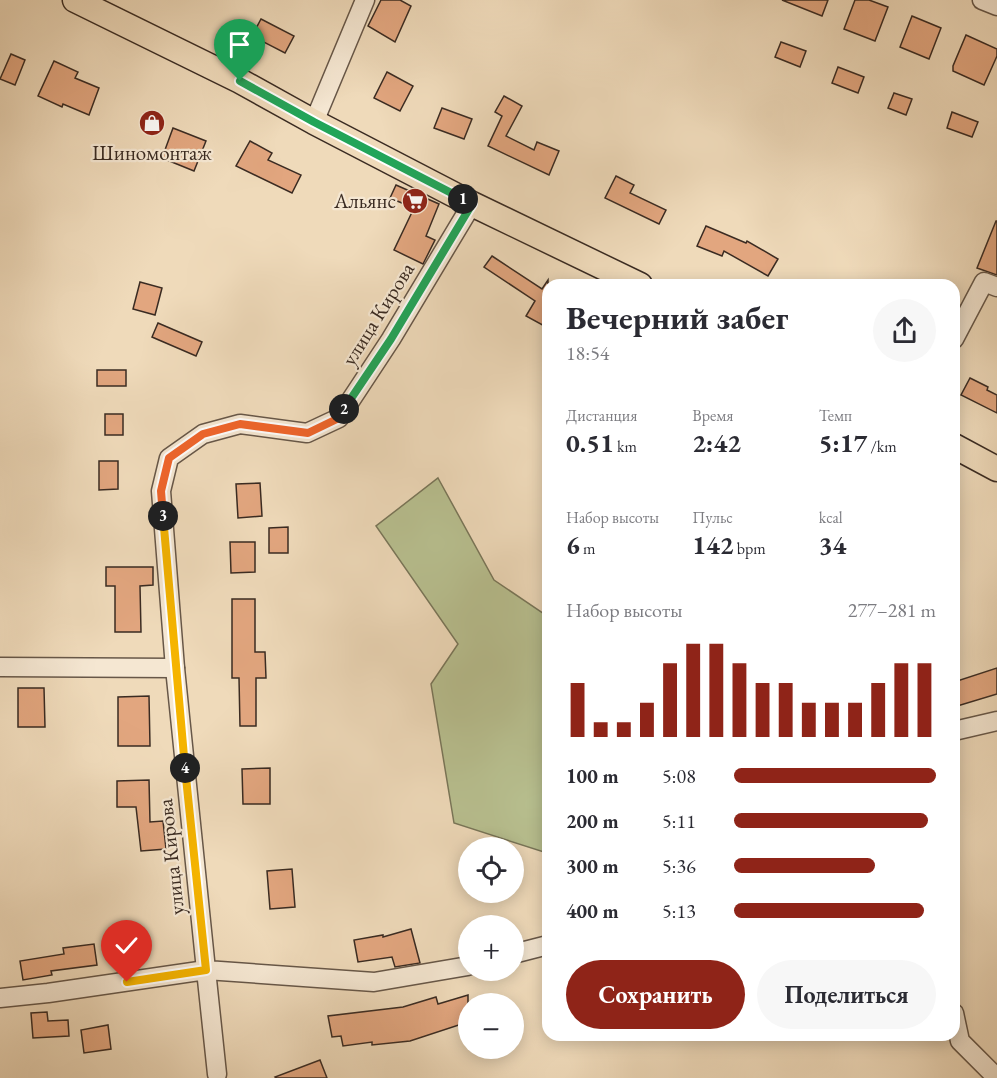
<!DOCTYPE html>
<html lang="ru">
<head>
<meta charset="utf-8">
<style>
  :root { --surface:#fff; --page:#f7f7f7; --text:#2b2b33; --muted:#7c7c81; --accent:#8f2418 }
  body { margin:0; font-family:"EB Garamond",serif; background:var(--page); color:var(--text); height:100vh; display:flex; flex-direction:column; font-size:22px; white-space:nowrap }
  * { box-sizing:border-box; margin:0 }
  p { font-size:20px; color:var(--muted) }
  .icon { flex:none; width:33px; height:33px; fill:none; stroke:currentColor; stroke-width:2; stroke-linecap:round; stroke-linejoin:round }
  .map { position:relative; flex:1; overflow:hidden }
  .drawer { position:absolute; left:542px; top:279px; width:418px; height:762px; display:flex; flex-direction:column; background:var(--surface); border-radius:18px; box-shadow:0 3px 15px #0003 }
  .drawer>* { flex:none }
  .controls { position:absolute; left:458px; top:837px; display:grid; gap:12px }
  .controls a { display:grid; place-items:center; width:66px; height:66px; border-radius:50%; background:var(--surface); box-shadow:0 3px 15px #0003; font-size:30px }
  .pin { position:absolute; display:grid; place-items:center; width:51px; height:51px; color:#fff; margin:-62px -26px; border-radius:50% 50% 50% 0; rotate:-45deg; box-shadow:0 0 6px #0007 }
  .pin .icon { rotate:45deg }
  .km { position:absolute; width:30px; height:30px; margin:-15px; border-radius:50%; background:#222; color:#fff; font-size:16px; line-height:30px; text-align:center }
  .round { display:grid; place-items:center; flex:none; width:63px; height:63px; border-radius:32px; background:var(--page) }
  .head { display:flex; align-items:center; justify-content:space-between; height:102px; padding:0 24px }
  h1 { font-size:33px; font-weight:700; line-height:45px }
  .stats { display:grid; grid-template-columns:repeat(3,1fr); gap:9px; height:102px; padding:6px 24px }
  .stats div { display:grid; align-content:center }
  .stats b { font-size:26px; font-weight:700 }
  .stats small { font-size:16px; font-weight:400 }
  .stats p { font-size:16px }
  .chart { height:168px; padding:12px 24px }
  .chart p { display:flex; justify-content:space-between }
  .chart svg { width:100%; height:108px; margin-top:6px; stroke:var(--accent); stroke-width:6 }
  .cta { display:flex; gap:12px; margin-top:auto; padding:12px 24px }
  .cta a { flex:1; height:69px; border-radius:36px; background:var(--accent); color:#fff; font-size:24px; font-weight:700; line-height:69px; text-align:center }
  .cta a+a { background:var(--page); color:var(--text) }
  ul { padding:0 24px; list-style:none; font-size:20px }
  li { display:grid; grid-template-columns:96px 72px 1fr; align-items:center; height:45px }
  li i { height:15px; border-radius:8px; background:var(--accent) }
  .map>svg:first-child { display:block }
  .green { fill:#b8c090; stroke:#797659; stroke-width:1.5 }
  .building { fill:#e2a67f; stroke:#3a2b22; stroke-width:1.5 }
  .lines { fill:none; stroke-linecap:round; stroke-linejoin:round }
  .minor-casing { stroke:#675748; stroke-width:21 }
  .major-casing { stroke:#3a2b22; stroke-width:27 }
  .minor { stroke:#f5e7d2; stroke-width:18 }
  .major { stroke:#efdaba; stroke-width:24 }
  .split-1-casing { stroke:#fff; stroke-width:12 }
  .split-2-casing { stroke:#fff; stroke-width:12 }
  .split-3-casing { stroke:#fff; stroke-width:12 }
  .split-4-casing { stroke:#fff; stroke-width:12 }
  .split-5-casing { stroke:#fff; stroke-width:12 }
  .split-1 { stroke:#22a559; stroke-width:8 }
  .split-2 { stroke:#22a559; stroke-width:8 }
  .split-3 { stroke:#f0652b; stroke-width:8 }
  .split-4 { stroke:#f5b400; stroke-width:8 }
  .split-5 { stroke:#f5b400; stroke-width:8 }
  .labels { text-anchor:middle; stroke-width:4.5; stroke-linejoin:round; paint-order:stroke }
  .poi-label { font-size:21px; fill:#3a2b22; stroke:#f5e7d2 }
  .street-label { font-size:21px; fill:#3a2b22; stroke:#f5e7d2 }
</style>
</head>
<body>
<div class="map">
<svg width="997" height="1078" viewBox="0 0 997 1078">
  <rect width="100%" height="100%" fill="#efdaba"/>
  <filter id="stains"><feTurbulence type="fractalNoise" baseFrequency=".00333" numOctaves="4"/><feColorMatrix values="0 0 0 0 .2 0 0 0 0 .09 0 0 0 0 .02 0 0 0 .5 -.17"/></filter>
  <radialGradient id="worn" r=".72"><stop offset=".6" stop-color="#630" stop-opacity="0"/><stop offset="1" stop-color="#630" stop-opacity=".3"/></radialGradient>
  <!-- green -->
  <path class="green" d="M438 478 494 580 547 616V853L454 823 431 684 458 644 376 526Z"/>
  <!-- building -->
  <g class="building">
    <path d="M381 0H400L411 6 395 42 368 26Z"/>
    <path d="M782 0H828L822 16Z"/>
    <path d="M855 0H869L888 7 875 41 844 29Z"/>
    <path d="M912 16 941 28 929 59 900 47Z"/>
    <path d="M261 19 294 36 285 53 252 36Z"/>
    <path d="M966 35 997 49V56L984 85 953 71V66Z"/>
    <path d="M781 42 806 51 800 67 775 57Z"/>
    <path d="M11 54 25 60 15 85 0 79Z"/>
    <path d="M54 61 78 72 75 78 99 88 89 115 63 104 62 107 38 96Z"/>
    <path d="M838 67 864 77 858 93 832 83Z"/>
    <path d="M387 72 413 86 400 111 374 98Z"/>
    <path d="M894 93 912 99 906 115 888 108Z"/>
    <path d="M504 96 522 106 506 136 534 150 537 142 559 151 549 175 488 146 502 116 495 112Z"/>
    <path d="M442 108 472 119 464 139 434 128Z"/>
    <path d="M952 112 978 122 972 137 947 128Z"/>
    <path d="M173 128 206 141 194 171 162 158Z"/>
    <path d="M250 141 272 153 268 160 301 175 292 193 236 166Z"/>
    <path d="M616 176 634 185 630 193 666 210 659 224 605 198Z"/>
    <path d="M396 185 439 204 426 236 435 240 423 264 394 250 414 208 390 198Z"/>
    <path d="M996 221H997V275L977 268Z"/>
    <path d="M706 226 746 243 747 241 778 259 768 276 724 251 722 256 697 246Z"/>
    <path d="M492 256 542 289 548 280V328L526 316 535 301 484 267Z"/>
    <path d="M140 282 162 288 155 315 133 309Z"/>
    <path d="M158 323 202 342 196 356 152 337Z"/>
    <rect x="97" y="370" width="29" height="16"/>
    <path d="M970 378 988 387 987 390 997 395V413L961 395Z"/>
    <rect x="105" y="414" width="18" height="21"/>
    <path d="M99 461H118V489L99 490Z"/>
    <path d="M260 483 262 516 238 518 236 484Z"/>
    <path d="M288 527V553H269V528Z"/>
    <path d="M230 542H255V572L231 573Z"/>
    <path d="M106 567H153V585L140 586 141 632H115V586H106Z"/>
    <path d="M232 599H255V652H265L266 678H256V726H240L239 678H232Z"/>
    <path d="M997 668V694L954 707V682Z"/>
    <path d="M18 688H44L45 727H18Z"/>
    <path d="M149 696 150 746H118V697Z"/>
    <path d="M270 768V804H243L242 769Z"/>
    <path d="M149 780 150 822 163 821 166 849 141 851 136 807H117V781Z"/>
    <path d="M292 869 295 907 270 909 267 871Z"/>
    <path d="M411 929 420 963 395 967 392 957 358 962 354 940 383 935V937Z"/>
    <path d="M94 944 97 965 51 971 52 975 23 980 20 961 64 954 63 948Z"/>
    <path d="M468 995V1022L410 1041 372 1045V1042L343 1046 341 1036 332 1037 328 1016 403 1007 436 997 438 1004Z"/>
    <path d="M47 1012 48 1021 68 1020 69 1036 33 1038 31 1013Z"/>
    <path d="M108 1025 111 1049 84 1053 81 1030Z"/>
    <path d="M320 1060 327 1078H276L275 1077Z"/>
  </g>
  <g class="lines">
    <!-- minor casing -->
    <g class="minor-casing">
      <g id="minor">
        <path d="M982 0 997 6"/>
        <path d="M314 122 365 0"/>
        <path d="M954 339 984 282 997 287"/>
        <path d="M0 667 175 668"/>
        <path d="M954 731 997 721"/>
        <path d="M513 954 548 945"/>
        <path d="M468 966 374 982 206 970 175 668 161 491 169 458 203 434 240 424 307 433 339 418 391 339 472 204"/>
        <path d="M0 998 48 993 206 970 217 1074"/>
        <path d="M954 1013 960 1041 997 1078"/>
      </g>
    </g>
    <!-- major casing -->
    <g class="major-casing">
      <g id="major">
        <path d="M75 0 240 81 314 122 472 204 640 285"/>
        <path d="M954 446 997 469"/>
      </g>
    </g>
    <!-- minor -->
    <use href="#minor" class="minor"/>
    <!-- major -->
    <use href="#major" class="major"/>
  </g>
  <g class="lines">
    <!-- split-1 casing -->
    <g class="split-1-casing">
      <path id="split-1" d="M240 81 314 122 463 199"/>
    </g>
    <!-- split-2 casing -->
    <g class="split-2-casing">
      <path id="split-2" d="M344 409 391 339 472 204 463 199"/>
    </g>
    <!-- split-3 casing -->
    <g class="split-3-casing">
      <path id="split-3" d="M163 516 161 491 169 458 203 434 240 424 308 433 339 418 344 409"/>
    </g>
    <!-- split-4 casing -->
    <g class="split-4-casing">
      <path id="split-4" d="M163 516 185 768"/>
    </g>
    <!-- split-5 casing -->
    <g class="split-5-casing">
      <path id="split-5" d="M127 982 206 970 185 768"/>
    </g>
    <!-- split-1 -->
    <use href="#split-1" class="split-1"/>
    <!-- split-2 -->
    <use href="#split-2" class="split-2"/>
    <!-- split-3 -->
    <use href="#split-3" class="split-3"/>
    <!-- split-4 -->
    <use href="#split-4" class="split-4"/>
    <!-- split-5 -->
    <use href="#split-5" class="split-5"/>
  </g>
  <!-- icons -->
  <defs>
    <g id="shop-disc" transform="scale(1.35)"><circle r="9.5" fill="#8f2418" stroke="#f5e7d2"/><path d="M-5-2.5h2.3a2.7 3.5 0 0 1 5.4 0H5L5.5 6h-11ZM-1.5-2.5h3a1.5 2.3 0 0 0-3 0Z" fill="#fff"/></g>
    <g id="supermarket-disc" transform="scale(1.35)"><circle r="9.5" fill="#8f2418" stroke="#f5e7d2"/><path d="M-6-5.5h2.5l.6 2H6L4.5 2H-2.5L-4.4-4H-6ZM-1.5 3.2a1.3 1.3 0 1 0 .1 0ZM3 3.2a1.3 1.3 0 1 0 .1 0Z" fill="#fff"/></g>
  </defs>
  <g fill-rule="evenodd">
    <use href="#shop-disc" x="152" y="123"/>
    <use href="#supermarket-disc" x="415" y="201"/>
  </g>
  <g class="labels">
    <!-- poi labels -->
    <g class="poi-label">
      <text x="152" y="160">Шиномонтаж</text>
      <text x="396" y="208" text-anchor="end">Альянс</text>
    </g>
    <!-- street labels -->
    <g class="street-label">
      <text transform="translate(378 314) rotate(-58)" y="7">улица Кирова</text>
      <text transform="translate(171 857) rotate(-96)" y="7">улица Кирова</text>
    </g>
  </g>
  <rect width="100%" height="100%" filter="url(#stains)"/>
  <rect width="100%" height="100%" fill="url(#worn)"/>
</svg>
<div class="controls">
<a><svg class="icon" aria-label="locate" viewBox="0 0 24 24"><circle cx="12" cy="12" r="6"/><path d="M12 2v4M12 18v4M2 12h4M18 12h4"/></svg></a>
<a>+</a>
<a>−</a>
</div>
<div class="pin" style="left:240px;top:81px;background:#1e9e55"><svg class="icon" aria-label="arrive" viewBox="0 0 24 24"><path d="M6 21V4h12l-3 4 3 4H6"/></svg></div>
<div class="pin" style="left:127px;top:982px;background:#d93025"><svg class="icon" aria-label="check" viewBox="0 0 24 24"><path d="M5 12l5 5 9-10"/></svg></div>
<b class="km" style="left:463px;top:199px">1</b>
<b class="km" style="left:344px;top:409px">2</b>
<b class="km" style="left:163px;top:516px">3</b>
<b class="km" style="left:185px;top:768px">4</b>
<section class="drawer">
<div class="head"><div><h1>Вечерний забег</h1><p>18:54</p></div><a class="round"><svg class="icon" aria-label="share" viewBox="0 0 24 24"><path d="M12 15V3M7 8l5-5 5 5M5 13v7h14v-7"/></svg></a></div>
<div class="stats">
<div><p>Дистанция</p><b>0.51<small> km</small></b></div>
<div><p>Время</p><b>2:42</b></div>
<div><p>Темп</p><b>5:17<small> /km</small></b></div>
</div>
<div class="stats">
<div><p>Набор высоты</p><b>6<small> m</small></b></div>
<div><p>Пульс</p><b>142<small> bpm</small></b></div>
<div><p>kcal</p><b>34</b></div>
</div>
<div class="chart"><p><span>Набор высоты</span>277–281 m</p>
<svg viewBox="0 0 160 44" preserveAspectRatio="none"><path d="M5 44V22M15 44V38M25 44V38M35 44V30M45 44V14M55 44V6M65 44V6M75 44V14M85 44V22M95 44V22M105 44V30M115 44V30M125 44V30M135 44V22M145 44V14M155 44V14"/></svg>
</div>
<ul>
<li><b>100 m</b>5:08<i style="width:100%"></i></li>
<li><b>200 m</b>5:11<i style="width:96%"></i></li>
<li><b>300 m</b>5:36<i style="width:70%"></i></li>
<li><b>400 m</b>5:13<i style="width:94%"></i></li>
</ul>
<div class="cta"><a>Сохранить</a><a>Поделиться</a></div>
</section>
</div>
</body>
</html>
